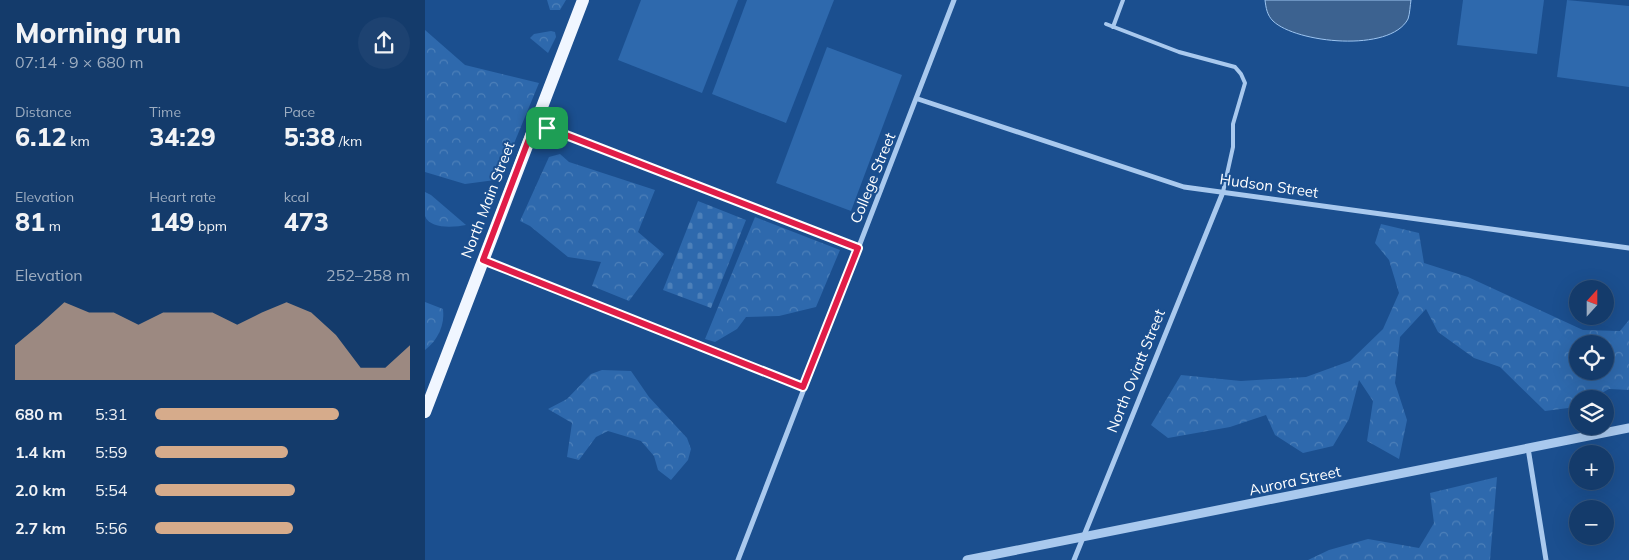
<!DOCTYPE html>
<html lang="en">
<head>
<meta charset="utf-8">
<style>
  :root { --surface:#143b6b; --page:#1d4271; --text:#f1f3f6; --muted:#9dadc1; --line:#33557e; --accent:#d6ab8b }
  body { margin:0; font-family:Mulish,sans-serif; background:var(--page); color:var(--text); height:100vh; display:flex; flex-direction:column; font-size:19px; white-space:nowrap }
  * { box-sizing:border-box; margin:0 }
  p { font-size:16px; color:var(--muted) }
  .icon { flex:none; width:28px; height:28px; fill:none; stroke:currentColor; stroke-width:2; stroke-linecap:round; stroke-linejoin:round }
  .map { position:relative; flex:1; overflow:hidden }
  .sheet { display:flex; flex-direction:column; background:var(--surface); width:425px }
  .sheet>* { flex:none }
  .needle { width:32px; rotate:21deg }
  .buttons { position:absolute; left:1144px; top:280px; display:grid; gap:10px }
  .buttons a { display:grid; place-items:center; width:45px; height:45px; border-radius:50%; background:var(--surface); box-shadow:0 5px 20px #0002,0 0 0 1px var(--line); font-size:25px }
  .pin { position:absolute; display:grid; place-items:center; width:42px; height:42px; color:#fff; margin:-21px; border-radius:10px; box-shadow:0 2px 8px #0006 }
  .round { display:grid; place-items:center; flex:none; width:52px; height:52px; border-radius:26px; background:var(--page) }
  .head { display:flex; align-items:center; justify-content:space-between; height:85px; padding:0 15px }
  h1 { font-size:28px; font-weight:800; line-height:38px }
  .stats { display:grid; grid-template-columns:repeat(3,1fr); gap:8px; height:85px; padding:5px 15px }
  .stats div { display:grid; align-content:center }
  .stats b { font-size:25px; font-weight:800 }
  .stats small { font-size:14px; font-weight:400 }
  .stats p { font-size:14px }
  .chart { height:140px; padding:10px 15px }
  .chart p { display:flex; justify-content:space-between }
  .chart svg { width:100%; height:90px; margin-top:5px; fill:var(--accent); opacity:.7 }
  ul { padding:0 15px; list-style:none; font-size:16px }
  li { display:grid; grid-template-columns:80px 60px 1fr; align-items:center; height:38px }
  li i { height:12px; border-radius:6px; background:var(--accent) }
  main { display:flex; flex:1; min-height:0 }
  .map>svg:first-child { display:block }
  .green { fill:#2e69ad }
  .forest { fill:url(#forest-crowns); fill-rule:evenodd }
  .cemetery { fill:url(#cemetery-stones) }
  .water { fill:#3c6290; stroke:#9cc4f0 }
  .lines { fill:none; stroke-linecap:round; stroke-linejoin:round }
  .service { stroke:#a9c9ee; stroke-width:4 }
  .minor { stroke:#a9c9ee; stroke-width:5 }
  .tertiary { stroke:#a9c9ee; stroke-width:9 }
  .primary { stroke:#f0f6ff; stroke-width:12 }
  .route-casing { stroke:#fff; stroke-width:10 }
  .route { stroke:#e11d48; stroke-width:6 }
  .labels { text-anchor:middle; stroke-width:4; stroke-linejoin:round; paint-order:stroke }
  .street-label { font-size:15px; fill:#fff; stroke:#1b4f8f }
</style>
</head>
<body>
<main>
<section class="sheet">
<div class="head"><div><h1>Morning run</h1><p>07:14 · 9 × 680 m</p></div><a class="round"><svg class="icon" aria-label="share" viewBox="0 0 24 24"><path d="M12 15V3M7 8l5-5 5 5M5 13v7h14v-7"/></svg></a></div>
<div class="stats">
<div><p>Distance</p><b>6.12<small> km</small></b></div>
<div><p>Time</p><b>34:29</b></div>
<div><p>Pace</p><b>5:38<small> /km</small></b></div>
</div>
<div class="stats">
<div><p>Elevation</p><b>81<small> m</small></b></div>
<div><p>Heart rate</p><b>149<small> bpm</small></b></div>
<div><p>kcal</p><b>473</b></div>
</div>
<div class="chart"><p><span>Elevation</span>252–258 m</p>
<svg viewBox="0 0 160 44" preserveAspectRatio="none"><path d="M0 44V27L10 17L20 6L30 11L40 11L50 17L60 11L70 11L80 11L90 17L100 11L110 6L120 11L130 22L140 38L150 38L160 27V44z"/></svg>
</div>
<ul>
<li><b>680 m</b>5:31<i style="width:72%"></i></li>
<li><b>1.4 km</b>5:59<i style="width:52%"></i></li>
<li><b>2.0 km</b>5:54<i style="width:55%"></i></li>
<li><b>2.7 km</b>5:56<i style="width:54%"></i></li>
</ul>
</section>
<div class="map">
<svg width="1204" height="560" viewBox="0 0 1204 560">
  <defs>
    <pattern id="forest-crowns" width="20" height="18" patternUnits="userSpaceOnUse" patternTransform="scale(1.25)"><rect width="20" height="18" fill="#2e69ad"/><path d="M2 6a3 3 0 1 1 6 0M12 15a3 3 0 1 1 6 0" fill="none" stroke="#4d80b9"/></pattern>
    <pattern id="cemetery-stones" width="16" height="16" patternUnits="userSpaceOnUse" patternTransform="scale(1.25)"><rect width="16" height="16" fill="#2e69ad"/><path d="M2 7V4a2 2 0 0 1 4 0v3zM10 15v-3a2 2 0 0 1 4 0v3z" fill="#4d80b9"/></pattern>
  </defs>
  <rect width="100%" height="100%" fill="#1b4f8f"/>
  <!-- green -->
  <g class="green">
    <path d="M216 0H313L277 93 193 60Z"/>
    <path d="M322 0H409L361 123 287 94Z"/>
    <path d="M1038 0H1119L1112 54 1032 45Z"/>
    <path d="M1142 0 1204 6V87L1132 77Z"/>
    <path d="M402 47 477 75 426 211 351 183Z"/>
  </g>
  <!-- forest -->
  <g class="forest">
    <path d="M122 0H141L135 10H125Z"/>
    <path d="M0 30 40 65 114 83 78 170 70 180 40 184 0 172Z"/>
    <path d="M126 31 130 32 131 37 123 53 105 38 109 34Z"/>
    <path d="M135 154 144 162 230 190 213 232 239 254 204 301 167 286 176 262 143 257 105 226 95 221 124 157Z"/>
    <path d="M0 192 6 195 41 225C31 227 5 230 0 216 0 210 0 199 0 192Z"/>
    <path d="M330 217 415 250 391 307 354 316 321 317 312 329 290 342 280 339Z"/>
    <path d="M956 224 994 233 999 263 1043 277 1158 330 1195 331 1204 320V390L1184 389 1166 399H1152L1151 407 1120 411 1075 367 1049 358 1013 332 1001 309 975 337 970 383 982 420 974 459 942 441 948 401 934 380 924 419 908 446 878 453 850 435 841 415 805 427 743 438 726 425 756 375 816 381 881 377 925 361 958 329 974 293 964 260 950 243ZM1152 344H1180V371H1152Z"/>
    <path d="M0 302 18 309C20 325 13 340 0 350Z"/>
    <path d="M177 370 206 371 224 397 262 438 266 449 263 460 246 480 233 470 229 456 216 441 183 431 171 437 154 460 142 457 147 423 123 409 142 399 166 374Z"/>
    <path d="M1072 477 1065 560H883L904 550 943 539 994 548 1009 523 1005 493Z"/>
  </g>
  <!-- cemetery -->
  <path class="cemetery" d="M273 201 321 220 286 308 238 290Z"/>
  <!-- water -->
  <path class="water" d="M840 0H986C985 6 985 13 983 19 965 53 871 43 848 21 842 15 841 8 840 0Z"/>
  <g class="lines">
    <!-- service -->
    <g class="service">
      <path d="M681 24 754 52 810 67 816 74 820 83 808 124V147L798 192"/>
      <path d="M688 27 698 0"/>
    </g>
    <!-- minor -->
    <g class="minor">
      <path d="M493 99 759 187 1204 248"/>
      <path d="M110 123 433 248"/>
      <path d="M59 260 378 387"/>
      <path d="M1103 448 1121 560"/>
      <path d="M313 560 529 0"/>
      <path d="M649 560 798 192"/>
    </g>
    <!-- tertiary -->
    <path class="tertiary" d="M542 560 1204 428"/>
    <!-- primary -->
    <path class="primary" d="M0 412 158 0"/>
  </g>
  <g class="lines">
    <!-- route casing -->
    <g class="route-casing">
      <path id="route" d="M110 123 433 248 378 387 58 260Z"/>
    </g>
    <!-- route -->
    <use href="#route" class="route"/>
  </g>
  <g class="labels">
    <!-- street labels -->
    <g class="street-label">
      <text transform="translate(448 178) rotate(-68)" y="5">College Street</text>
      <text transform="translate(844 186) rotate(8)" y="5">Hudson Street</text>
      <text transform="translate(63 200) rotate(-69)" y="5">North Main Street</text>
      <text transform="translate(711 371) rotate(-68)" y="5">North Oviatt Street</text>
      <text transform="translate(870 481) rotate(-12)" y="5">Aurora Street</text>
    </g>
  </g>
</svg>
<div class="buttons">
<a><svg class="needle" viewBox="-14 -14 28 28"><path d="M0-13l5 13h-10z" fill="#e53935"/><path d="M0 13l5-13h-10z" fill="#9dadc1"/></svg></a>
<a><svg class="icon" aria-label="locate" viewBox="0 0 24 24"><circle cx="12" cy="12" r="6"/><path d="M12 2v4M12 18v4M2 12h4M18 12h4"/></svg></a>
<a><svg class="icon" aria-label="layers" viewBox="0 0 24 24"><path d="M12 4l9 5-9 5-9-5zM3 14l9 5 9-5"/></svg></a>
<a>+</a>
<a>−</a>
</div>
<div class="pin" style="left:122px;top:128px;background:#1e9e55"><svg class="icon" aria-label="arrive" viewBox="0 0 24 24"><path d="M6 21V4h12l-3 4 3 4H6"/></svg></div>
</div>
</main>
</body>
</html>
